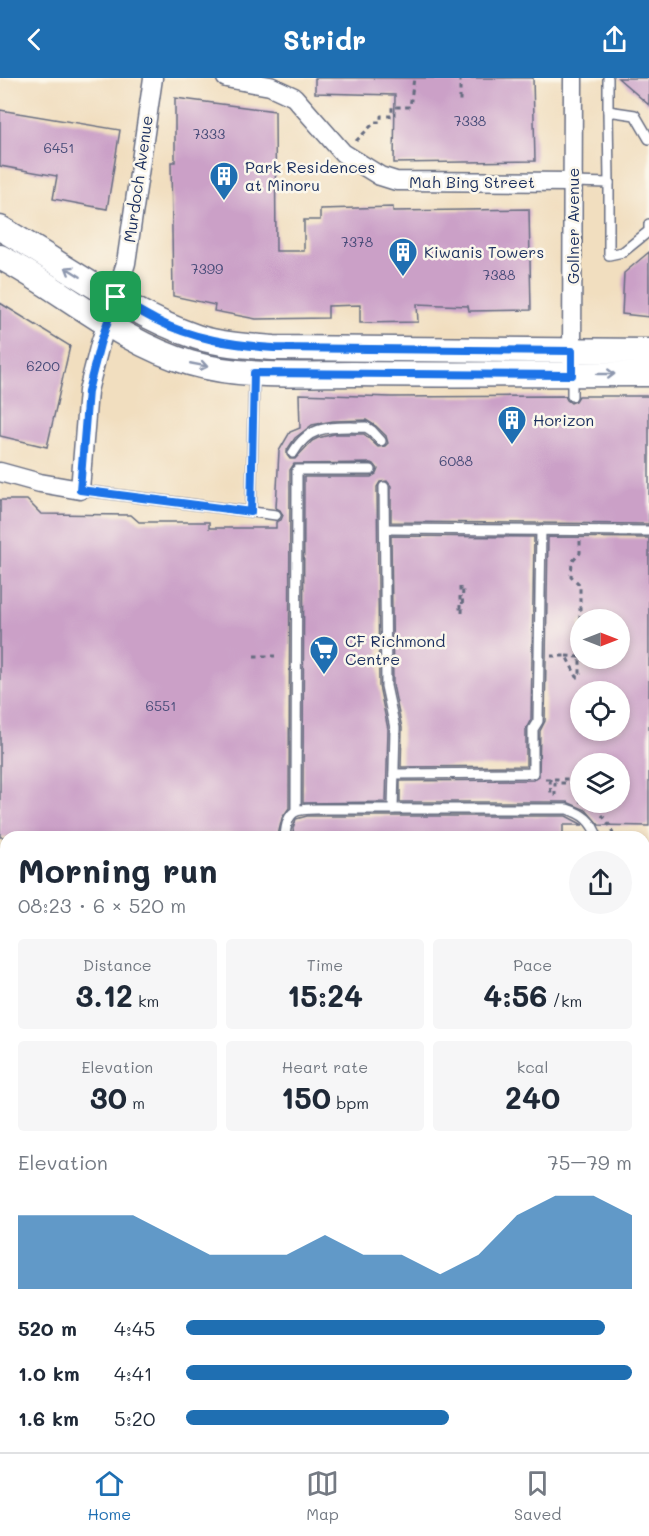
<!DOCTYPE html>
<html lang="en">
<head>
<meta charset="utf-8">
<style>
  :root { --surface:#fff; --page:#f6f6f7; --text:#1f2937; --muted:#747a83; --line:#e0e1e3; --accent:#1f6fb2 }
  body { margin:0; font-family:Mali,sans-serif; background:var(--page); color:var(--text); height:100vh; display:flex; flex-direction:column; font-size:22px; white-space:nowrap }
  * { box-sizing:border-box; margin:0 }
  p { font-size:20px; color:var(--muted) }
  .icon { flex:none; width:33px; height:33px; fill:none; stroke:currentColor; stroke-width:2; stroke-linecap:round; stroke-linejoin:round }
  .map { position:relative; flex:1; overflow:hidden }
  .drawer { position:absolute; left:0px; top:753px; width:650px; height:621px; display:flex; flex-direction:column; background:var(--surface); border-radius:18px 18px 0 0; box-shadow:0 3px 9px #0003 }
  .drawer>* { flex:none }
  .needle { width:39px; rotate:90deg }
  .buttons { position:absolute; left:570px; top:531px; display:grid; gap:12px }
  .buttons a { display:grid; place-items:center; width:60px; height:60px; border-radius:50%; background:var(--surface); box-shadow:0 3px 9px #0003; font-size:30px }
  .pin { position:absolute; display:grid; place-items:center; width:51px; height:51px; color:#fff; margin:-26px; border-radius:12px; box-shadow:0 3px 9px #0006 }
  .round { display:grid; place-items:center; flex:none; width:63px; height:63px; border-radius:32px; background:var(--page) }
  .overview { display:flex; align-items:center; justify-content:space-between; height:102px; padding:0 18px }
  h1 { font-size:33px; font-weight:800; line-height:45px }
  .metrics { display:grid; grid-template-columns:repeat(3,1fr); gap:9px; height:102px; padding:6px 18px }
  .metrics div { display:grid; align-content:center; border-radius:6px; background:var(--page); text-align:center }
  .metrics b { font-size:30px; font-weight:800 }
  .metrics small { font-size:16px; font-weight:400 }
  .metrics p { font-size:16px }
  .chart { height:168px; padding:12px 18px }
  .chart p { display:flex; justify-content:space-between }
  .chart svg { width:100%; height:108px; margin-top:6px; fill:var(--accent); opacity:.7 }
  ul { padding:0 18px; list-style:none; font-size:20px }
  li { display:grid; grid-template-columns:96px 72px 1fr; align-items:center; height:45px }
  li i { height:15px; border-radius:8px; background:var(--accent) }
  header { display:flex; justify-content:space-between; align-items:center; height:78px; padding:0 18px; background:var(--accent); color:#fff; font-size:27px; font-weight:800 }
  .menu { display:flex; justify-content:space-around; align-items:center; height:84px; border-top:2px solid var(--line); background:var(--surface); font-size:16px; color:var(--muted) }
  .menu a { display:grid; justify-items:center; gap:3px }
  .menu .current { color:var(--accent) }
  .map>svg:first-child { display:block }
  .green { fill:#82d08f; stroke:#4e8076; stroke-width:1.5 }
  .building { fill:#cba0c7; fill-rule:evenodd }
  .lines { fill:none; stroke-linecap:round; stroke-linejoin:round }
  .lane-casing { stroke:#666c80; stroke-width:12 }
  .street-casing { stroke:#666c80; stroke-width:21 }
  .secondary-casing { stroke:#666c80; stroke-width:27 }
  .path { stroke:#666c80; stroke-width:3; stroke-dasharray:4.5 4.5; stroke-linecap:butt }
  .lane { stroke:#fff; stroke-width:9 }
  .street { stroke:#fff; stroke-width:18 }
  .secondary { stroke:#fff; stroke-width:24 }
  .rail { stroke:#1b2f5e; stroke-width:4.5; stroke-dasharray:9 4.5; stroke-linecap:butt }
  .oneway { stroke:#8d97ae }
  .route-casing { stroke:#fff; stroke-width:12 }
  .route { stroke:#1a73e8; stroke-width:8 }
  .labels { text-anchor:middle; stroke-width:5; stroke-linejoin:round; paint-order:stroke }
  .number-label { font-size:14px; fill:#474b78 }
  .poi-label { font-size:16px; fill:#1b2f5e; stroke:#fbf7ec; text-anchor:start }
  .street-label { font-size:16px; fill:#1b2f5e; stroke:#fbf7ec }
</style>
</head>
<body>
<header><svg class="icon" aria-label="back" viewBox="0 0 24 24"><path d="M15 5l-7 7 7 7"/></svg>Stridr<svg class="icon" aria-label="share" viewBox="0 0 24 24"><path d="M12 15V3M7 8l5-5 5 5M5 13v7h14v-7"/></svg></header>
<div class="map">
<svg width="649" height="1374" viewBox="0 0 649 1374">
  <rect width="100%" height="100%" fill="#fbf7ec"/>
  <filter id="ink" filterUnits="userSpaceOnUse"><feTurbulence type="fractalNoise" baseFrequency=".0167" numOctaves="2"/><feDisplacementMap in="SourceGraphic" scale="12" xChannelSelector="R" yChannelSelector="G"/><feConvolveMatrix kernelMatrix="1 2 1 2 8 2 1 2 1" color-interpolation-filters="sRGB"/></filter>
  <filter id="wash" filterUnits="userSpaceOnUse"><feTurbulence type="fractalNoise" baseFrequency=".008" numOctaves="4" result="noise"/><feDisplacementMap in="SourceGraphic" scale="24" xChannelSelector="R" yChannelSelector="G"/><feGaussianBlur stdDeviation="1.35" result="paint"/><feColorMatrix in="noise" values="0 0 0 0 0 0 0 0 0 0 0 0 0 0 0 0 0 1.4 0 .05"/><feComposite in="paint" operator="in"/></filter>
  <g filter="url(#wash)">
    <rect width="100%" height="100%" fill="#f1debf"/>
    <!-- green -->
    <g class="green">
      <path d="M644 1324H649V1374H641V1368H644Z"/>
      <path d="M344 1368H385V1374H343Z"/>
      <path d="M389 1368H491V1374L389 1373Z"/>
    </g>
    <g id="blocks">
      <!-- building -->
      <g class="building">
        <path d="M315 0H533L535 83 394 85 395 17 315 15Z"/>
        <path d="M618 0H649V27Z"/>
        <path d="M175 20 275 33 276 173H304V142H320V131L393 129V133L529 131 531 232 469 233 468 228 417 226 418 244 360 245V227L328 228V240L256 241 214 233 215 227 173 218 171 84H175Z"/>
        <path d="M0 32 120 52 107 131 53 121 57 98 0 88Z"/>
        <path d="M649 174V239L622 236 624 195Z"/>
        <path d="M0 225 70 268 47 369 0 358Z"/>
        <path d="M299 316 391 319 565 318 567 322 571 325 576 323 579 318H649V446L391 444V408L387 403 380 404 377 409 379 608 388 651 386 724 303 725 304 399H371L376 396 378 391 375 387 371 385 294 386 290 392 289 730 282 740 278 757 204 756 201 759H0V422H27L41 436 131 437 139 444H209V450H276V444L281 442 283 437 280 432 276 430 279 373 290 354 300 350ZM366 342 376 348 386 358 388 365 385 368 378 369 364 356H334L318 360 312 363 295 381H290L287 377V372L295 360 312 347 333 343Z"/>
        <path d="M391 458 534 459 531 641 526 651V688L401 689 402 650 393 607Z"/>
        <path d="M548 459 649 460V748L599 747 586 732 567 724H400V703L533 702 539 698 540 653 545 643ZM580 542H620V580H580ZM580 614H620V652H580ZM580 686H620V724H580Z"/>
        <path d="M307 738H566L583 747H563V759H294L293 750 296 741Z"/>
      </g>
    </g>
  </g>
  <g filter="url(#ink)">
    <use href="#blocks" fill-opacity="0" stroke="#666c80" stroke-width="1.5"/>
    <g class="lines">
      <!-- lane casing -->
      <g class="lane-casing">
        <g id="lane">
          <path d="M608 0V33"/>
          <path d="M573 104 609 105V177L623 174 649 153V146"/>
          <path d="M609 105 608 33 635 37 649 61"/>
          <path d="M572 297V318"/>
          <path d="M293 375C311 344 334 350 366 349L372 353 381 363"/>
          <path d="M384 409 386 608 395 650 393 731"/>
          <path d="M80 412 276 437"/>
          <path d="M251 434 254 295"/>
          <path d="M385 451 649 453"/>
          <path d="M394 696 533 695V651L538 643 541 452"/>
          <path d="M296 732 297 392H371"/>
          <path d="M285 759C287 729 297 731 323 731H567C583 736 592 743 597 759"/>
          <path d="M0 785H6"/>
          <path d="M644 827H649"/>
          <path d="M644 1222H649"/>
          <path d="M0 1341 6 1342"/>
          <path d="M47 1368V1374"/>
          <path d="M126 1374V1368"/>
        </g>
      </g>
      <!-- street casing -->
      <g class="street-casing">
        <g id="street">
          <path d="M226 0 270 8 294 19 343 75 380 98 396 103 573 104"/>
          <path d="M572 283 573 0"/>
          <path d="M0 394 40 405 80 412 88 313 100 266 126 185 153 0"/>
          <path d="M602 1368V1374"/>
        </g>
      </g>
      <!-- secondary casing -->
      <g class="secondary-casing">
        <g id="secondary">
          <path d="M0 150C63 186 129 236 197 259 222 267 248 268 274 270L649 273"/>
          <path d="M0 179C65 213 119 264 190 285 241 300 301 296 353 296 452 297 550 296 649 296"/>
          <path d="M0 945H6"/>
          <path d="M644 945H649"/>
          <path d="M644 971H649"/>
          <path d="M0 973H6"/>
        </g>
      </g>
      <!-- path -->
      <g class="path">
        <path d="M460 0V27"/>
        <path d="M356 63 375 44H381V38H392V29H410L414 0"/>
        <path d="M460 509V535"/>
        <path d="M462 535 463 509"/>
        <path d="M254 578H275"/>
        <path d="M551 578H566L577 599H580V507L571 498 572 484 580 475V463"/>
        <path d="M566 578 580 579"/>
        <path d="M545 701H580V705H555V717H558"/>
        <path d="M550 701 551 717H553"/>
        <path d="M602 737 610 748 614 759"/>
        <path d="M0 1316H6"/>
        <path d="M300 1374V1368"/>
      </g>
      <!-- lane -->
      <use href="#lane" class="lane"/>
      <!-- street -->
      <use href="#street" class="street"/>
      <!-- secondary -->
      <use href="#secondary" class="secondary"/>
      <!-- rail -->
      <path class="rail" d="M644 995H649"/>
    </g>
    <!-- one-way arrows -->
    <defs><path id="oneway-shaft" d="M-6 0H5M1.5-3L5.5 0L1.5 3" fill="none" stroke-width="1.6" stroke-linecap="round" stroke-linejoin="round" transform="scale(1.5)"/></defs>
    <g class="oneway">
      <use href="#oneway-shaft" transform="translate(73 194) rotate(-148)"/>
      <use href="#oneway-shaft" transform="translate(199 287) rotate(11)"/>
      <use href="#oneway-shaft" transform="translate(606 296)"/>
    </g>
  </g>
  <g class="lines" filter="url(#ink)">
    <!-- route casing -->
    <g class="route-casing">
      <path id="route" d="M116 219C129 227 142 235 156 242 193 261 233 267 274 270L572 273V297L254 295 251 434 80 412 88 313 100 266Z"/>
    </g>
    <!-- route -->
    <use href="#route" class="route"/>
  </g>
  <!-- icons -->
  <defs>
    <g id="building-pin" transform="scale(1.5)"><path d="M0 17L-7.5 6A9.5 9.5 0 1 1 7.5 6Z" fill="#1f6fb2" stroke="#fbf7ec"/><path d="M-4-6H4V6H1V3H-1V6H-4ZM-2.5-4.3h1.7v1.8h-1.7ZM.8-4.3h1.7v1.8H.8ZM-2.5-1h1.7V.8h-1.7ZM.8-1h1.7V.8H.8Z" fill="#fff"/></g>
    <g id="supermarket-pin" transform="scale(1.5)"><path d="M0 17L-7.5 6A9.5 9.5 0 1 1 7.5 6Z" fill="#1f6fb2" stroke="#fbf7ec"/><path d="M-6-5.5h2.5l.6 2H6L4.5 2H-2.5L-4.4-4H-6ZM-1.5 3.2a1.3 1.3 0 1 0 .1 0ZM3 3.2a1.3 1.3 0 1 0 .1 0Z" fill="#fff"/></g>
  </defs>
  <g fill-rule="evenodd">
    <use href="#building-pin" x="224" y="98"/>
    <use href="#building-pin" x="403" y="174"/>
    <use href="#building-pin" x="512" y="342"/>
    <use href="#supermarket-pin" x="324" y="572"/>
  </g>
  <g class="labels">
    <!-- number labels -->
    <g class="number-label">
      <text x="470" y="48">7338</text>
      <text x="209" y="61">7333</text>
      <text x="59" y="75">6451</text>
      <text x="357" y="169">7378</text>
      <text x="207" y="196">7399</text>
      <text x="499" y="202">7388</text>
      <text x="43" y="293">6200</text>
      <text x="456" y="388">6088</text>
      <text x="161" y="633">6551</text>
    </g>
    <!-- poi labels -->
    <g class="poi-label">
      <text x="245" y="95">Park Residences<tspan x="245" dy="18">at Minoru</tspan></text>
      <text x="424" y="180">Kiwanis Towers</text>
      <text x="533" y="348">Horizon</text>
      <text x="345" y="569">CF Richmond<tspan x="345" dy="18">Centre</tspan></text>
    </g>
    <!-- street labels -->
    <g class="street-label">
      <text transform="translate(138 101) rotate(-82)" y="6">Murdoch Avenue</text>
      <text x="472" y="110">Mah Bing Street</text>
      <text transform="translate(573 148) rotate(-90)" y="6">Gollner Avenue</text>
    </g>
  </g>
</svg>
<div class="buttons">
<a><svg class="needle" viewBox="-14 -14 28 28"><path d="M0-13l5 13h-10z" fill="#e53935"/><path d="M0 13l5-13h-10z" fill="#747a83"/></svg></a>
<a><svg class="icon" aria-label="locate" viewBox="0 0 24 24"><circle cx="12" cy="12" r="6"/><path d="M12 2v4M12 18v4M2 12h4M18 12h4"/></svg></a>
<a><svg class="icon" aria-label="layers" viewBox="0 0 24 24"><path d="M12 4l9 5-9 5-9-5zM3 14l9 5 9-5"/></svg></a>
</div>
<div class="pin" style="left:116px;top:219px;background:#1e9e55"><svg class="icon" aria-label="arrive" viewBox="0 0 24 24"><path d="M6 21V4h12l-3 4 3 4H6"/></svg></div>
<section class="drawer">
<div class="overview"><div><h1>Morning run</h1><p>08:23 · 6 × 520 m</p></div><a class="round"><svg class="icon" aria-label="share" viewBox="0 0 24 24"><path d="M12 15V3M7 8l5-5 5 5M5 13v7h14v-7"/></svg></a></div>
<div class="metrics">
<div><p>Distance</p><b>3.12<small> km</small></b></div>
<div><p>Time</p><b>15:24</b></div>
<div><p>Pace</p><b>4:56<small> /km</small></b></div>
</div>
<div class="metrics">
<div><p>Elevation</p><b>30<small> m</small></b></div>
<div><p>Heart rate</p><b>150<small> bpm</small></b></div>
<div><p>kcal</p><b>240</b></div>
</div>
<div class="chart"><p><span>Elevation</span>75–79 m</p>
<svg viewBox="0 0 160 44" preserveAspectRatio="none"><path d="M0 44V14L10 14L20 14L30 14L40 22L50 30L60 30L70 30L80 22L90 30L100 30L110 38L120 30L130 14L140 6L150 6L160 14V44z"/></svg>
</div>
<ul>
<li><b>520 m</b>4:45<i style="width:94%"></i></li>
<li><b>1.0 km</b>4:41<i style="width:100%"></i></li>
<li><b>1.6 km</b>5:20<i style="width:59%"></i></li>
</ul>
</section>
</div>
<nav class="menu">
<a class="current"><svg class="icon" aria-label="home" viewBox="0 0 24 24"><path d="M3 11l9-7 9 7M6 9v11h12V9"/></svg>Home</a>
<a><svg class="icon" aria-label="map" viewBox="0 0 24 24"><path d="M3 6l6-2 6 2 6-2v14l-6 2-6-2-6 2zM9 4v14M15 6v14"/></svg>Map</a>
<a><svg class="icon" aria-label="saved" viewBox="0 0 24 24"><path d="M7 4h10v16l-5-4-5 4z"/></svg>Saved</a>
</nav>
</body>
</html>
